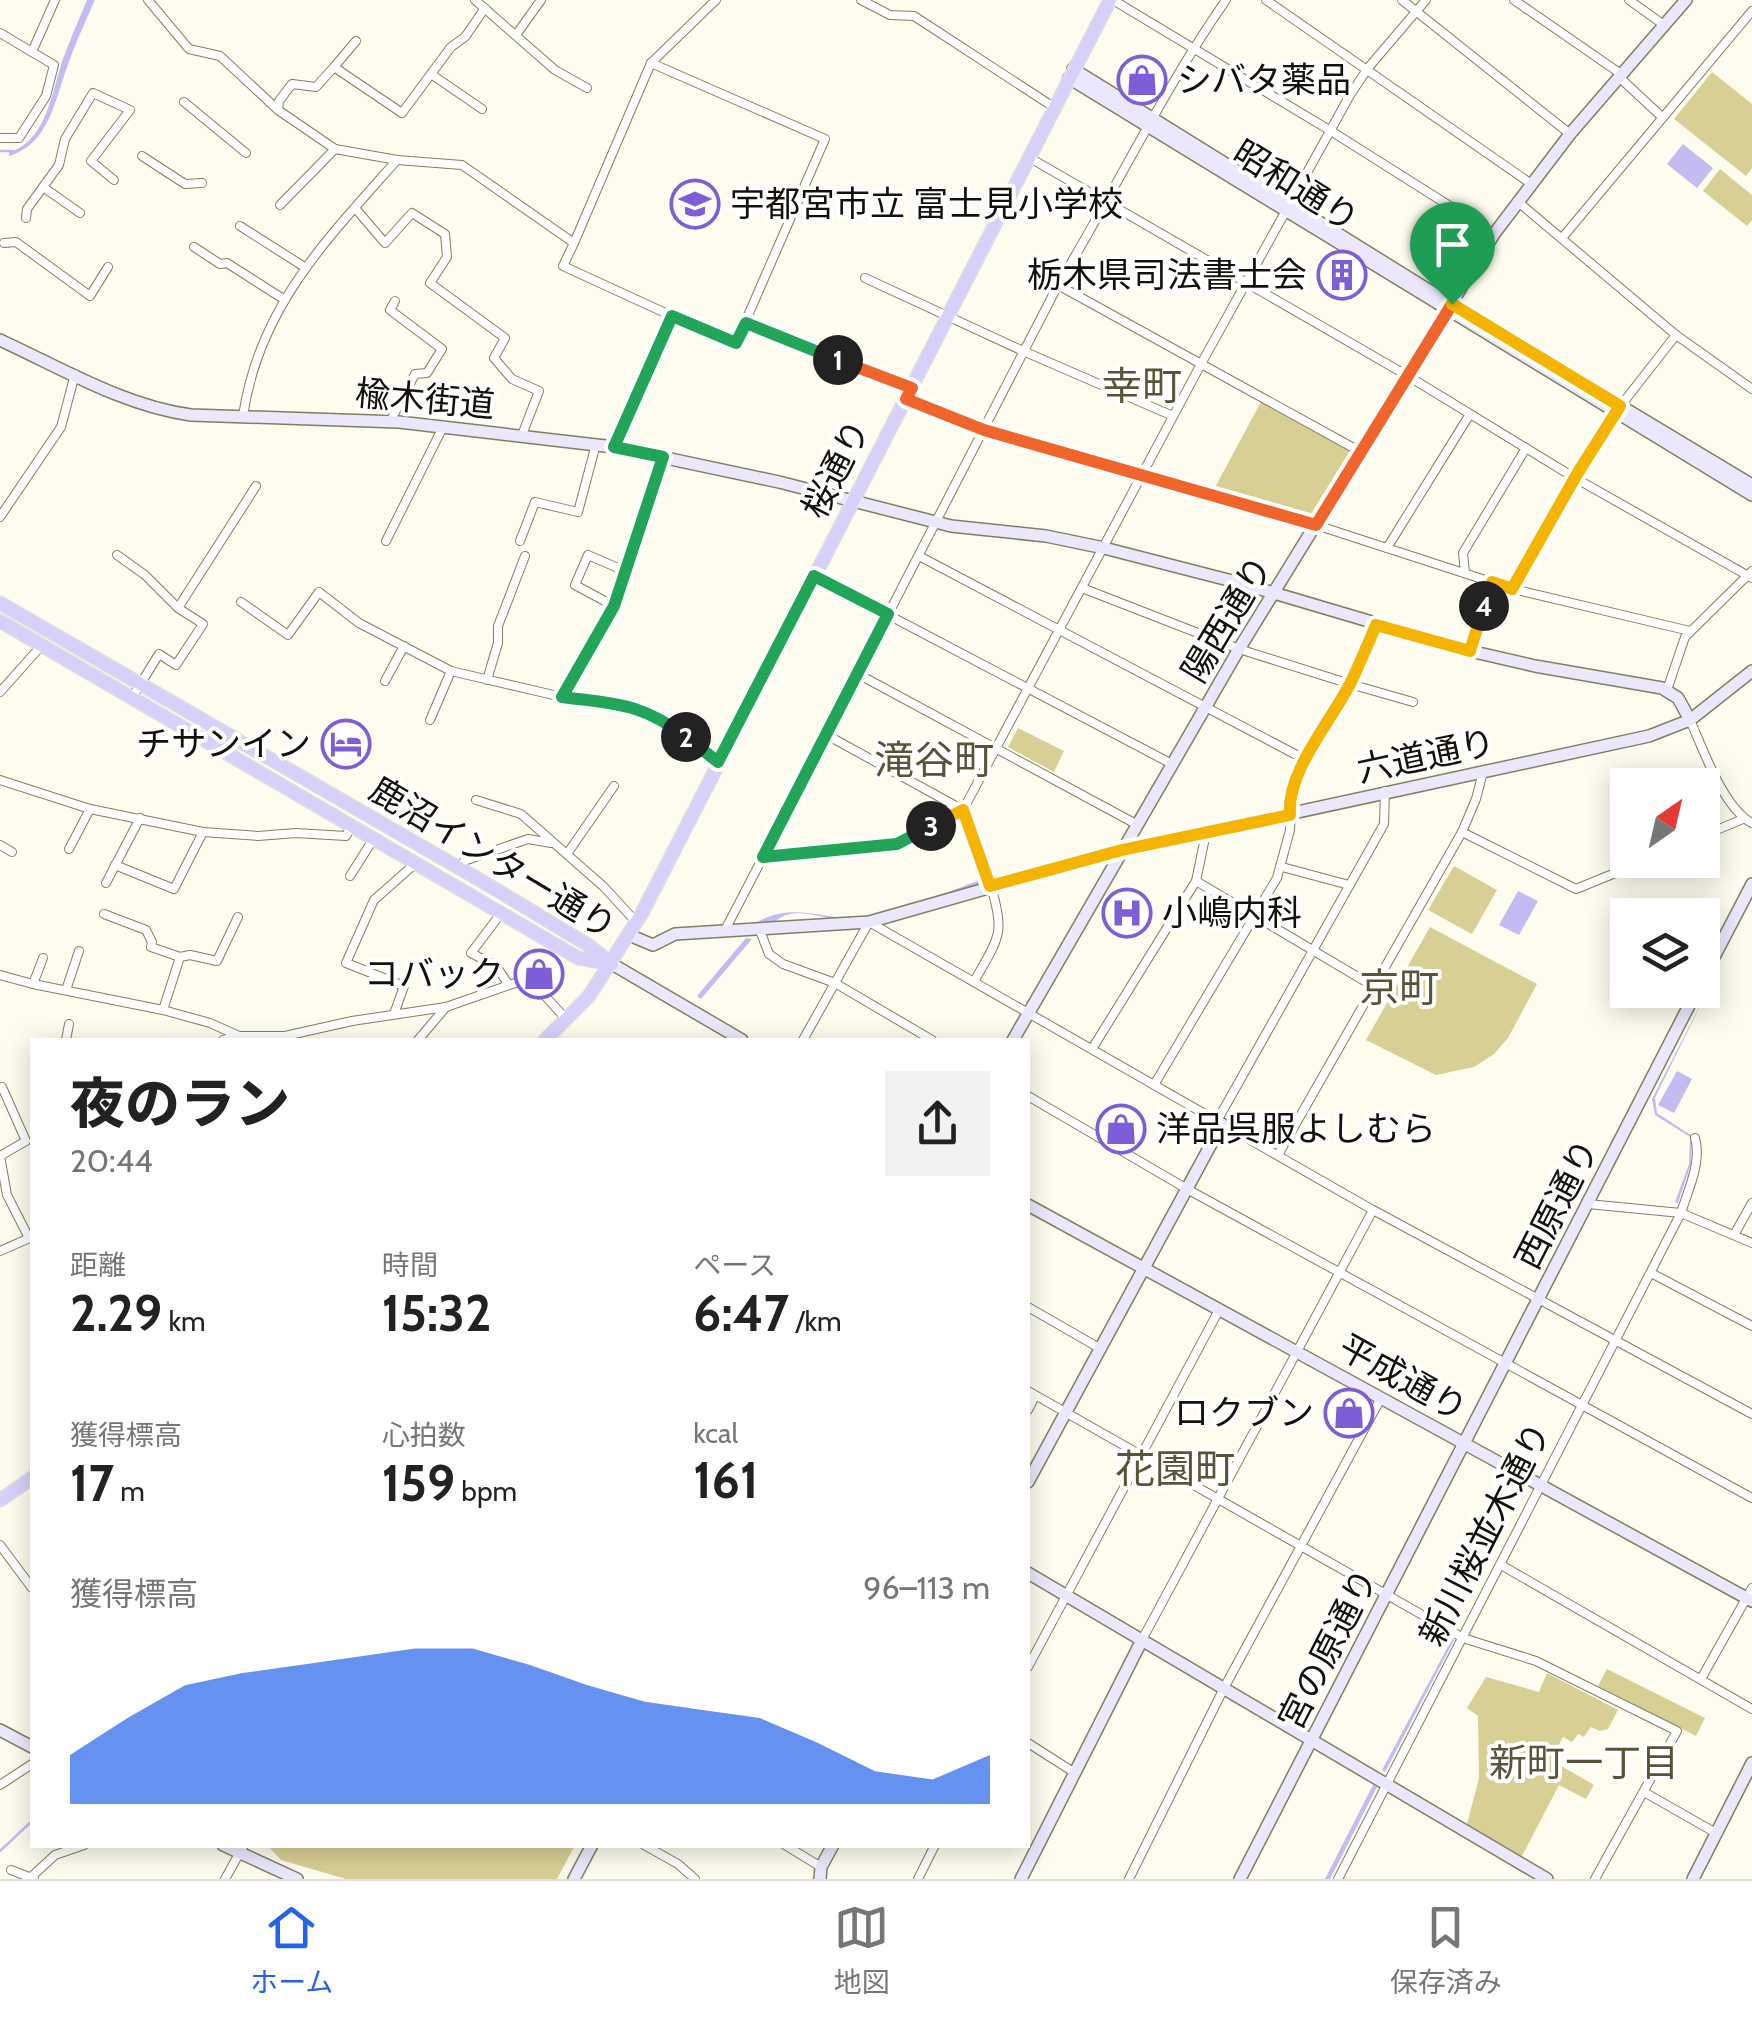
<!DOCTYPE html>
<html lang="ja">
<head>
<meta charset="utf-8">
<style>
  :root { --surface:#fff; --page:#f2f2f2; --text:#222; --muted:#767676; --line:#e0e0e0; --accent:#2563eb }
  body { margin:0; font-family:Cabin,"Noto Sans JP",sans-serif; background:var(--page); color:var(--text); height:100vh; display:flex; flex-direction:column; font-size:38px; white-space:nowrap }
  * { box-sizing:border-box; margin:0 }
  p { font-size:32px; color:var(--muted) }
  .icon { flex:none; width:55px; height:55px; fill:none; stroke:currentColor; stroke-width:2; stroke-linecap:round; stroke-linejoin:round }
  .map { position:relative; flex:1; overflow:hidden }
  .side { position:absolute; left:30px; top:1038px; width:1000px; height:810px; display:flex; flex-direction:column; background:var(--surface); border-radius:0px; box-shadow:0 5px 25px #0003 }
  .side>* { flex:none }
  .needle { width:65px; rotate:34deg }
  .tools { position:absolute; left:1610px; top:768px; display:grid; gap:20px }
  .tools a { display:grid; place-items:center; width:110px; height:110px; border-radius:0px; background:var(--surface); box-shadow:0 5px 25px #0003; font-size:50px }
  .pin { position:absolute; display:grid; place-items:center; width:85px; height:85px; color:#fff; margin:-102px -42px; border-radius:50% 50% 50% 0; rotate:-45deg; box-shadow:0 0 10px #0007 }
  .pin .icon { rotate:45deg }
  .km { position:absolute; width:50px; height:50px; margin:-25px; border-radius:50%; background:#222; color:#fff; font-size:28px; line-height:50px; text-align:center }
  .round { display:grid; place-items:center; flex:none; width:105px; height:105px; border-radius:0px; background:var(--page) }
  .head { display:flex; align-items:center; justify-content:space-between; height:170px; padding:0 40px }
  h1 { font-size:55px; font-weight:800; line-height:75px }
  .stats { display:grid; grid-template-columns:repeat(3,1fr); gap:15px; height:170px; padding:10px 40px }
  .stats div { display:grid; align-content:center }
  .stats b { font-size:50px; font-weight:800 }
  .stats small { font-size:28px; font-weight:400 }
  .stats p { font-size:28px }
  .chart { height:280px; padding:20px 40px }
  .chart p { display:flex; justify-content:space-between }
  .chart svg { width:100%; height:180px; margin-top:10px; fill:var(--accent); opacity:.7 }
  .dock { display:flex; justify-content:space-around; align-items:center; height:140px; border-top:2px solid var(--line); background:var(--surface); font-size:28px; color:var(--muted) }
  .dock a { display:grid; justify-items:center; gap:5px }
  .dock .on { color:var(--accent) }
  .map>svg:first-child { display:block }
  .green { fill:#d8cf95 }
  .water { fill:#c3bbf1 }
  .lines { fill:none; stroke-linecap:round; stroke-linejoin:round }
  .stream { stroke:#c3bbf1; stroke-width:2.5 }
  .street-casing { stroke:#837e5f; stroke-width:10 }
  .secondary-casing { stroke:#837e5f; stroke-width:14 }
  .primary-casing { stroke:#dededc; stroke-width:15 }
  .street { stroke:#fff; stroke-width:8 }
  .secondary { stroke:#ebe8fd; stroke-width:11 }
  .primary { stroke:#d7d0fb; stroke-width:12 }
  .split-1-casing { stroke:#fff; stroke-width:20 }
  .split-2-casing { stroke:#fff; stroke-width:20 }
  .split-3-casing { stroke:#fff; stroke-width:20 }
  .split-4-casing { stroke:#fff; stroke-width:20 }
  .split-5-casing { stroke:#fff; stroke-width:20 }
  .split-1 { stroke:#f0652b; stroke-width:12 }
  .split-2 { stroke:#22a559; stroke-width:12 }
  .split-3 { stroke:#22a559; stroke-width:12 }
  .split-4 { stroke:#f5b400; stroke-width:12 }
  .split-5 { stroke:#f5b400; stroke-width:12 }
  .labels { text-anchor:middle; stroke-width:8; stroke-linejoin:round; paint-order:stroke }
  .poi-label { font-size:35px; fill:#141206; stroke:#fff; text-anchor:start }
  .street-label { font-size:35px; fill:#141206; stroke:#fff }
  .neighbourhood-label { font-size:38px; fill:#595437; stroke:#fff }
  .quarter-label { font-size:40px; fill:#595437; stroke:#fff }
</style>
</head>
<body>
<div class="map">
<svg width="1752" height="1879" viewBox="0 0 1752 1879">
  <rect width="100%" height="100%" fill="#fefcee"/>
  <!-- green -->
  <g class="green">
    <path d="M1712 72 1752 104V168L1746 176 1674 119Z"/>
    <path d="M1720 169 1752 195V220L1747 226 1703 191Z"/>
    <path d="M1262 400 1349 451 1351 455 1312 518 1308 520 1213 491Z"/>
    <path d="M1018 728 1064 751 1054 772 1008 747Z"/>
    <path d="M1454 866 1497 890 1472 934 1428 910Z"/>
    <path d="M1430 927 1537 984 1508 1038 1494 1054 1474 1067 1436 1075 1366 1040Z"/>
    <path d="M1607 1669 1705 1718 1696 1736 1598 1686Z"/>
    <path d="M1547 1673 1618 1710 1608 1729 1600 1731 1591 1727 1584 1737 1578 1734 1572 1742 1563 1737 1551 1760 1594 1785 1586 1799 1559 1785 1522 1856 1467 1824 1479 1778 1478 1716 1467 1708 1486 1677 1539 1692Z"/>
    <path d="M267 1845H575L557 1879H346L281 1860Z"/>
  </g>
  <!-- water -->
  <g class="water">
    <path d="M87 0H95C85 22 75 44 67 67 55 100 49 144 9 156V152C47 142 52 90 63 59 70 39 79 20 87 0Z"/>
    <path d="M1683 144 1713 168 1697 188 1667 164Z"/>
    <path d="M983 879 984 882C946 896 888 925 848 922 825 920 793 903 774 923L754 924C795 898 829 924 870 917 908 910 946 892 983 879Z"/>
    <path d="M1518 891 1538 901 1519 935 1499 925Z"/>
    <path d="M746 938 752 939 701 999 697 996Z"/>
    <path d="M1709 988 1655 1098 1657 1113 1692 1136 1691 1164 1678 1203 1675 1202 1689 1164 1690 1137 1655 1115 1652 1099Z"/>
    <path d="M1677 1071 1692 1079 1674 1113 1658 1105Z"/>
    <path d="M1452 1639 1454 1640 1385 1772 1382 1770Z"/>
    <path d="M1373 1785 1377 1787 1330 1879H1325Z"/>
  </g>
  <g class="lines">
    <!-- stream -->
    <g class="stream">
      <path d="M0 151H12"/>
      <path d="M0 1851 32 1821"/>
    </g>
    <!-- street casing -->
    <g class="street-casing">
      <g id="street">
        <path d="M148 0 189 49 220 56 278 110 335 149 397 160 462 165 574 243 563 266 672 316 614 447"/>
        <path d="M475 0 555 70 587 88"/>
        <path d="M861 0 890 15 914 16 1055 108"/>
        <path d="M1113 0 1331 131 1494 234"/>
        <path d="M1266 0 1530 183"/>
        <path d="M1402 0 1570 134"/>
        <path d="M1514 0 1621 74"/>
        <path d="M1629 0 1664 25"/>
        <path d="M0 33 54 65 46 96 19 138H0"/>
        <path d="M516 35 541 0"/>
        <path d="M32 52 55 0"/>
        <path d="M651 63 716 0"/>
        <path d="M334 67 356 41"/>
        <path d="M431 74 482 109"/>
        <path d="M1619 77 1662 117"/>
        <path d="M184 102 246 153"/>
        <path d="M278 110 279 101 292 84 316 87 334 67 402 113 451 47 465 37 485 8"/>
        <path d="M142 156 185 184 202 183"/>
        <path d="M1030 158 1408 376 1575 478 1752 578"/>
        <path d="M43 187 80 213"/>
        <path d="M1517 201 1676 335 1752 389"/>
        <path d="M280 205 335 149"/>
        <path d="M355 208 385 243 412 213 445 234 447 257 430 283 505 338 494 358 512 379 539 391 522 435"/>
        <path d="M26 218 27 209 59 165 65 139 93 93 130 110 91 161 114 180"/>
        <path d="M240 226 306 268"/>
        <path d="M1562 238 1752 11"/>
        <path d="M4 243 16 242 90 296 108 267"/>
        <path d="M574 243 651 63 825 139 736 343 672 316"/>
        <path d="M194 247 220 264 227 263 285 300"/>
        <path d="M865 278 1023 351 1173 416"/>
        <path d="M1058 285 1361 452"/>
        <path d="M745 323 911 388"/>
        <path d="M906 399 984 430 1316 525 1513 589 1690 631"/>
        <path d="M243 416C259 307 327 239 397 160"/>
        <path d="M390 422 415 374 427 373 442 349 390 310 395 301"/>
        <path d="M0 517 61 427 75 374"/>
        <path d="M386 541 443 427"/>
        <path d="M520 541 535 502 578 512 596 444"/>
        <path d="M1387 548 1470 414"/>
        <path d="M117 555 145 575 178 608 256 486"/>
        <path d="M919 556 1306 760"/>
        <path d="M1465 573 1463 553 1526 448"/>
        <path d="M814 576 1172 764"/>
        <path d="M1082 588 1239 649 1350 684 1306 760 1292 793 1290 830 1277 878 1154 1085"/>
        <path d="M1513 589 1615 413 1676 335"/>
        <path d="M241 602 288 635 319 592 359 623 451 671 562 697 635 706 661 718 718 762"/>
        <path d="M614 606 575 585 588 555 625 571"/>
        <path d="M1377 625 1350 684 1413 702"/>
        <path d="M1470 651 1492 582"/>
        <path d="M858 674 1136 824"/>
        <path d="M487 680 498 643V626L525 556"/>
        <path d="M385 681 404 646"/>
        <path d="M1667 690 1685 637 1752 571"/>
        <path d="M0 692 42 645"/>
        <path d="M133 696 159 654 176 665 203 624 178 608"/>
        <path d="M562 697 614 606 663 457"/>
        <path d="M430 720 451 671"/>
        <path d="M1690 720C1703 749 1724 809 1752 823"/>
        <path d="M825 734 963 810C973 837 1003 906 998 932 995 949 982 966 974 982"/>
        <path d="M0 780 90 809 203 832 258 836 296 833 346 836 352 825"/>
        <path d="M476 800 521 814 604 887 636 922"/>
        <path d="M1462 832 1576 889 1647 860"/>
        <path d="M1702 836 1743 819"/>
        <path d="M0 845 12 852"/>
        <path d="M69 849 90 809"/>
        <path d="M567 854 614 786"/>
        <path d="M763 857 1058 285C1115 191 1163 90 1226 0"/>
        <path d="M464 861 528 839 551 843"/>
        <path d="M115 865 174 889 203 832"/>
        <path d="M1282 867 1349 885"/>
        <path d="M350 876 374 838"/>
        <path d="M1196 881 1373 986"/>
        <path d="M106 883 140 818"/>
        <path d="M502 912 471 953 496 966 509 985"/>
        <path d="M104 914 146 930 152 942 151 947 180 957"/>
        <path d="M238 917 217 961 190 955 180 957 163 1010 210 1023 239 1036"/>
        <path d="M759 928 769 954 783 964 835 983 932 1040"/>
        <path d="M725 930 763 857 897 844 963 810 1201 364 1350 95 1368 68 1426 0"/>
        <path d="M0 975 33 984 163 1010"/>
        <path d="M33 984 43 958"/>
        <path d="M66 990 79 951"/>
        <path d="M394 1014 404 986 346 963 374 900 417 862"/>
        <path d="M66 1040 69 1024"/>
        <path d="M223 1040 239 1036H285L352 1021 446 1007"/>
        <path d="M418 1040 446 1007 518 982 536 986 567 1020"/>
        <path d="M803 1040 869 922 1373 1210 1752 1414"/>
        <path d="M1092 1049 1196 881 1206 833"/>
        <path d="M1028 1096 1187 1189 1752 1498"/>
        <path d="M1217 1121 1384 824 1385 791"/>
        <path d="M1278 1155 1462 832 1476 799 1483 772"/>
        <path d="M0 1156 26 1141 2 1087"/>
        <path d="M0 1156 7 1195 29 1238"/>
        <path d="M1588 1204 1681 1213 1752 1243"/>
        <path d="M1734 1235 1752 1203"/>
        <path d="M0 1251 32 1237"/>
        <path d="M1651 1273 1752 1326"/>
        <path d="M1028 1307 1101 1349"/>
        <path d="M1028 1391 1463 1638 1536 1661 1677 1731 1595 1879"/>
        <path d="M1028 1410 1035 1396"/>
        <path d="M0 1545 32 1588"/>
        <path d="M1501 1565 1752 1709"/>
        <path d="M1142 1640 1373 1210"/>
        <path d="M1028 1667 1219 1310"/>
        <path d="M1701 1679 1752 1588"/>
        <path d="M1028 1743 1075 1773"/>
        <path d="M0 1785 32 1764"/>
        <path d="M1644 1792 1716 1833"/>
        <path d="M644 1845 678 1864 695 1879"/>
        <path d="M785 1845 821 1867"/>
        <path d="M11 1870 34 1879"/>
        <path d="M29 1879 55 1855 84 1845"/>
        <path d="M225 1879 244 1845"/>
        <path d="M918 1879 935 1845"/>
        <path d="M1129 1879 1224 1688 1381 1398"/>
        <path d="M1338 1879 1681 1213C1688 1190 1702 1162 1695 1138"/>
      </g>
    </g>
    <!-- secondary casing -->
    <g class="secondary-casing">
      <g id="secondary">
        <path d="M1073 69 1451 304 1752 485"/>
        <path d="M1069 78 1752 495"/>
        <path d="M0 340C61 368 124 406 191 415L399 422 614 447 779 482 951 526 1046 536 1104 548 1240 583 1470 651 1535 666 1662 688 1678 698 1690 720"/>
        <path d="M629 935 653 945 675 934 869 922 1122 850 1649 736 1690 720 1752 671"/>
        <path d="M612 964 742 1040"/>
        <path d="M1702 980 1752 884"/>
        <path d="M1013 1040 1239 649 1494 234 1570 134 1686 0"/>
        <path d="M1028 1205 1752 1601"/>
        <path d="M1028 1482 1222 1124"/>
        <path d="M1028 1573 1547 1879"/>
        <path d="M0 1730 32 1747"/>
        <path d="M223 1845 297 1879"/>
        <path d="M574 1879 592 1845"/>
        <path d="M820 1879 821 1867 833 1845"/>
        <path d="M1021 1879 1142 1640"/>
        <path d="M1240 1879 1697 990"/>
        <path d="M1693 1879 1752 1763"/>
      </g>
    </g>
    <!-- primary casing -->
    <g class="primary-casing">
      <g id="primary">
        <path d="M0 603 480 880 588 945 612 964"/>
        <path d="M0 621 578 958 610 964"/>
        <path d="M545 1040 589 996 642 913 1110 0"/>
        <path d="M0 1500 32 1478"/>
      </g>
    </g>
    <!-- street -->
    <use href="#street" class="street"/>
    <!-- secondary -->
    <use href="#secondary" class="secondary"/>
    <!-- primary -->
    <use href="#primary" class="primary"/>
  </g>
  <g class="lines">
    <!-- split-1 casing -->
    <g class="split-1-casing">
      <path id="split-1" d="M838 360 912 388 906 399 984 430 1316 525 1452 304"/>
    </g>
    <!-- split-2 casing -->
    <g class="split-2-casing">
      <path id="split-2" d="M686 737C642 703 616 704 562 697L614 606 663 457 614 447 672 316 736 343 746 323 838 360"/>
    </g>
    <!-- split-3 casing -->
    <g class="split-3-casing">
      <path id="split-3" d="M686 737 718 762 814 576 888 614 763 857 897 844 931 826"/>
    </g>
    <!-- split-4 casing -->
    <g class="split-4-casing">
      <path id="split-4" d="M931 826 963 810 990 886 1122 850 1290 815C1286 772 1332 720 1351 682 1360 663 1368 644 1376 625L1470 651 1484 606"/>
    </g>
    <!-- split-5 casing -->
    <g class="split-5-casing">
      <path id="split-5" d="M1452 304 1620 406 1577 474 1512 589 1492 582 1484 606"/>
    </g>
    <!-- split-1 -->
    <use href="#split-1" class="split-1"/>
    <!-- split-2 -->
    <use href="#split-2" class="split-2"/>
    <!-- split-3 -->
    <use href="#split-3" class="split-3"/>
    <!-- split-4 -->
    <use href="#split-4" class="split-4"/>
    <!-- split-5 -->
    <use href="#split-5" class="split-5"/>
  </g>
  <!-- icons -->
  <defs>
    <g id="shop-ring" transform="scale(2.5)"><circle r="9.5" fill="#fff" stroke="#7e5ed8" stroke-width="1.5"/><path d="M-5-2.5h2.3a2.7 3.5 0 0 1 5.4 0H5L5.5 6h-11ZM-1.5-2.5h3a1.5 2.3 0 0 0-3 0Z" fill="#7e5ed8"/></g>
    <g id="school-ring" transform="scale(2.5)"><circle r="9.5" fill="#fff" stroke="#7e5ed8" stroke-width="1.5"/><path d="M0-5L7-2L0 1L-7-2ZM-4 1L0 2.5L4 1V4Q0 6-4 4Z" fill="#7e5ed8"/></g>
    <g id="building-ring" transform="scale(2.5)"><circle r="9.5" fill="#fff" stroke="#7e5ed8" stroke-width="1.5"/><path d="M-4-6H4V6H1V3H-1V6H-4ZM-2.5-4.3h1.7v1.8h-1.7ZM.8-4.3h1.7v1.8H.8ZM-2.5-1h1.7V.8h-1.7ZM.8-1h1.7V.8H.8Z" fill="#7e5ed8"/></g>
    <g id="hotel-ring" transform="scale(2.5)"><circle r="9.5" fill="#fff" stroke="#7e5ed8" stroke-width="1.5"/><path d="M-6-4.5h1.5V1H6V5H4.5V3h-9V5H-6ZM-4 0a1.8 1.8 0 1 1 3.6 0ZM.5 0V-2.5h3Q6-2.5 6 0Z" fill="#7e5ed8"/></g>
    <g id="hospital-ring" transform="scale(2.5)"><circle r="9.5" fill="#fff" stroke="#7e5ed8" stroke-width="1.5"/><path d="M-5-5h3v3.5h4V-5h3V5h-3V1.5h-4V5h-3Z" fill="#7e5ed8"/></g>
  </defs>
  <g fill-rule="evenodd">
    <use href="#shop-ring" x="1142" y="80"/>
    <use href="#school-ring" x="695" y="204"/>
    <use href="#building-ring" x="1342" y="275"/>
    <use href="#hotel-ring" x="346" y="744"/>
    <use href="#hospital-ring" x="1127" y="913"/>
    <use href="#shop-ring" x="539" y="974"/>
    <use href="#shop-ring" x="1121" y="1129"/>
    <use href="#shop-ring" x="1349" y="1413"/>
  </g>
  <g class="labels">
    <!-- poi labels -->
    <g class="poi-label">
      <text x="1177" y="92">シバタ薬品</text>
      <text x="730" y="216">宇都宮市立 富士見小学校</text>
      <text x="1307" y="287" text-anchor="end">栃木県司法書士会</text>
      <text x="311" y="756" text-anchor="end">チサンイン</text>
      <text x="1162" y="925">小嶋内科</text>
      <text x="504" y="986" text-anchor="end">コバック</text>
      <text x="1156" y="1141">洋品呉服よしむら</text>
      <text x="1314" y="1425" text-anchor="end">ロクブン</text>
    </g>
    <!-- street labels -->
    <g class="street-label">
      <text transform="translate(1296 186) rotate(32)" y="12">昭和通り</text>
      <text transform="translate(425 399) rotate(5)" y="12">楡木街道</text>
      <text transform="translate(836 469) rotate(-63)" y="12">桜通り</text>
      <text transform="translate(1227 619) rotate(-59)" y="12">陽西通り</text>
      <text transform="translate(1426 756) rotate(-12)" y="12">六道通り</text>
      <text transform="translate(493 858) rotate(31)" y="12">鹿沼インター通り</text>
      <text transform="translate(1557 1204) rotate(-63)" y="12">西原通り</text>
      <text transform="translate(1403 1378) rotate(29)" y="12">平成通り</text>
      <text transform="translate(1485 1534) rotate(-63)" y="12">新川桜並木通り</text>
      <text transform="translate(1328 1649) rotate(-63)" y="12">宮の原通り</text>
    </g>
    <!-- neighbourhood labels -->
    <g class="neighbourhood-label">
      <text x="1584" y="1776">新町一丁目</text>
    </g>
    <!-- quarter labels -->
    <g class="quarter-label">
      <text x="1142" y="400">幸町</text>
      <text x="934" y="774">滝谷町</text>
      <text x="1399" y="1002">京町</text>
      <text x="1175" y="1483">花園町</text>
    </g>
  </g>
</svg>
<div class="tools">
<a><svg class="needle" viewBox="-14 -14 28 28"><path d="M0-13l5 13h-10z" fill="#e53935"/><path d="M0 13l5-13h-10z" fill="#767676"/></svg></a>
<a><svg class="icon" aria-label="layers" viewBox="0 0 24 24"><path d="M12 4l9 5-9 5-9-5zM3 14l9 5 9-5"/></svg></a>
</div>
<div class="pin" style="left:1452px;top:304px;background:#1e9e55"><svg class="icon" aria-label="arrive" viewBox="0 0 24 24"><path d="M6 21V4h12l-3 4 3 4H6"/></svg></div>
<b class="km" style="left:838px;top:360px">1</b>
<b class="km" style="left:686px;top:737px">2</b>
<b class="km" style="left:931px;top:826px">3</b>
<b class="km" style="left:1484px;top:606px">4</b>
<section class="side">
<div class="head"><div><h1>夜のラン</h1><p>20:44</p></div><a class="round"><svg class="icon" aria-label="share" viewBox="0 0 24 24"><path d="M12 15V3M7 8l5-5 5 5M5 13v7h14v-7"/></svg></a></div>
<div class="stats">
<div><p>距離</p><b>2.29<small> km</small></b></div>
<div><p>時間</p><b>15:32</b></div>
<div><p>ペース</p><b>6:47<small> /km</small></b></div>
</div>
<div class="stats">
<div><p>獲得標高</p><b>17<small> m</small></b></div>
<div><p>心拍数</p><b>159<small> bpm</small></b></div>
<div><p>kcal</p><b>161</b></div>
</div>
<div class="chart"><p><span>獲得標高</span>96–113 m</p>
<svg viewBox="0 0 160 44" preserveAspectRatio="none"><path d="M0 44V32L10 23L20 15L30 12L40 10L50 8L60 6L70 6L80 10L90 15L100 19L110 21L120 23L130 29L140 36L150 38L160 32V44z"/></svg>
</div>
</section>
</div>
<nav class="dock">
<a class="on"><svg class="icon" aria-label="home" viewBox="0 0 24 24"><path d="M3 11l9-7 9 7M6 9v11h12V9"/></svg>ホーム</a>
<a><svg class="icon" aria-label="map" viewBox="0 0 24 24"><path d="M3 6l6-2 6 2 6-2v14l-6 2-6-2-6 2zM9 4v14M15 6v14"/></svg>地図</a>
<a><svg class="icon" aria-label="saved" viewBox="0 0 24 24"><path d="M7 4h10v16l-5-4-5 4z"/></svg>保存済み</a>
</nav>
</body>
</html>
